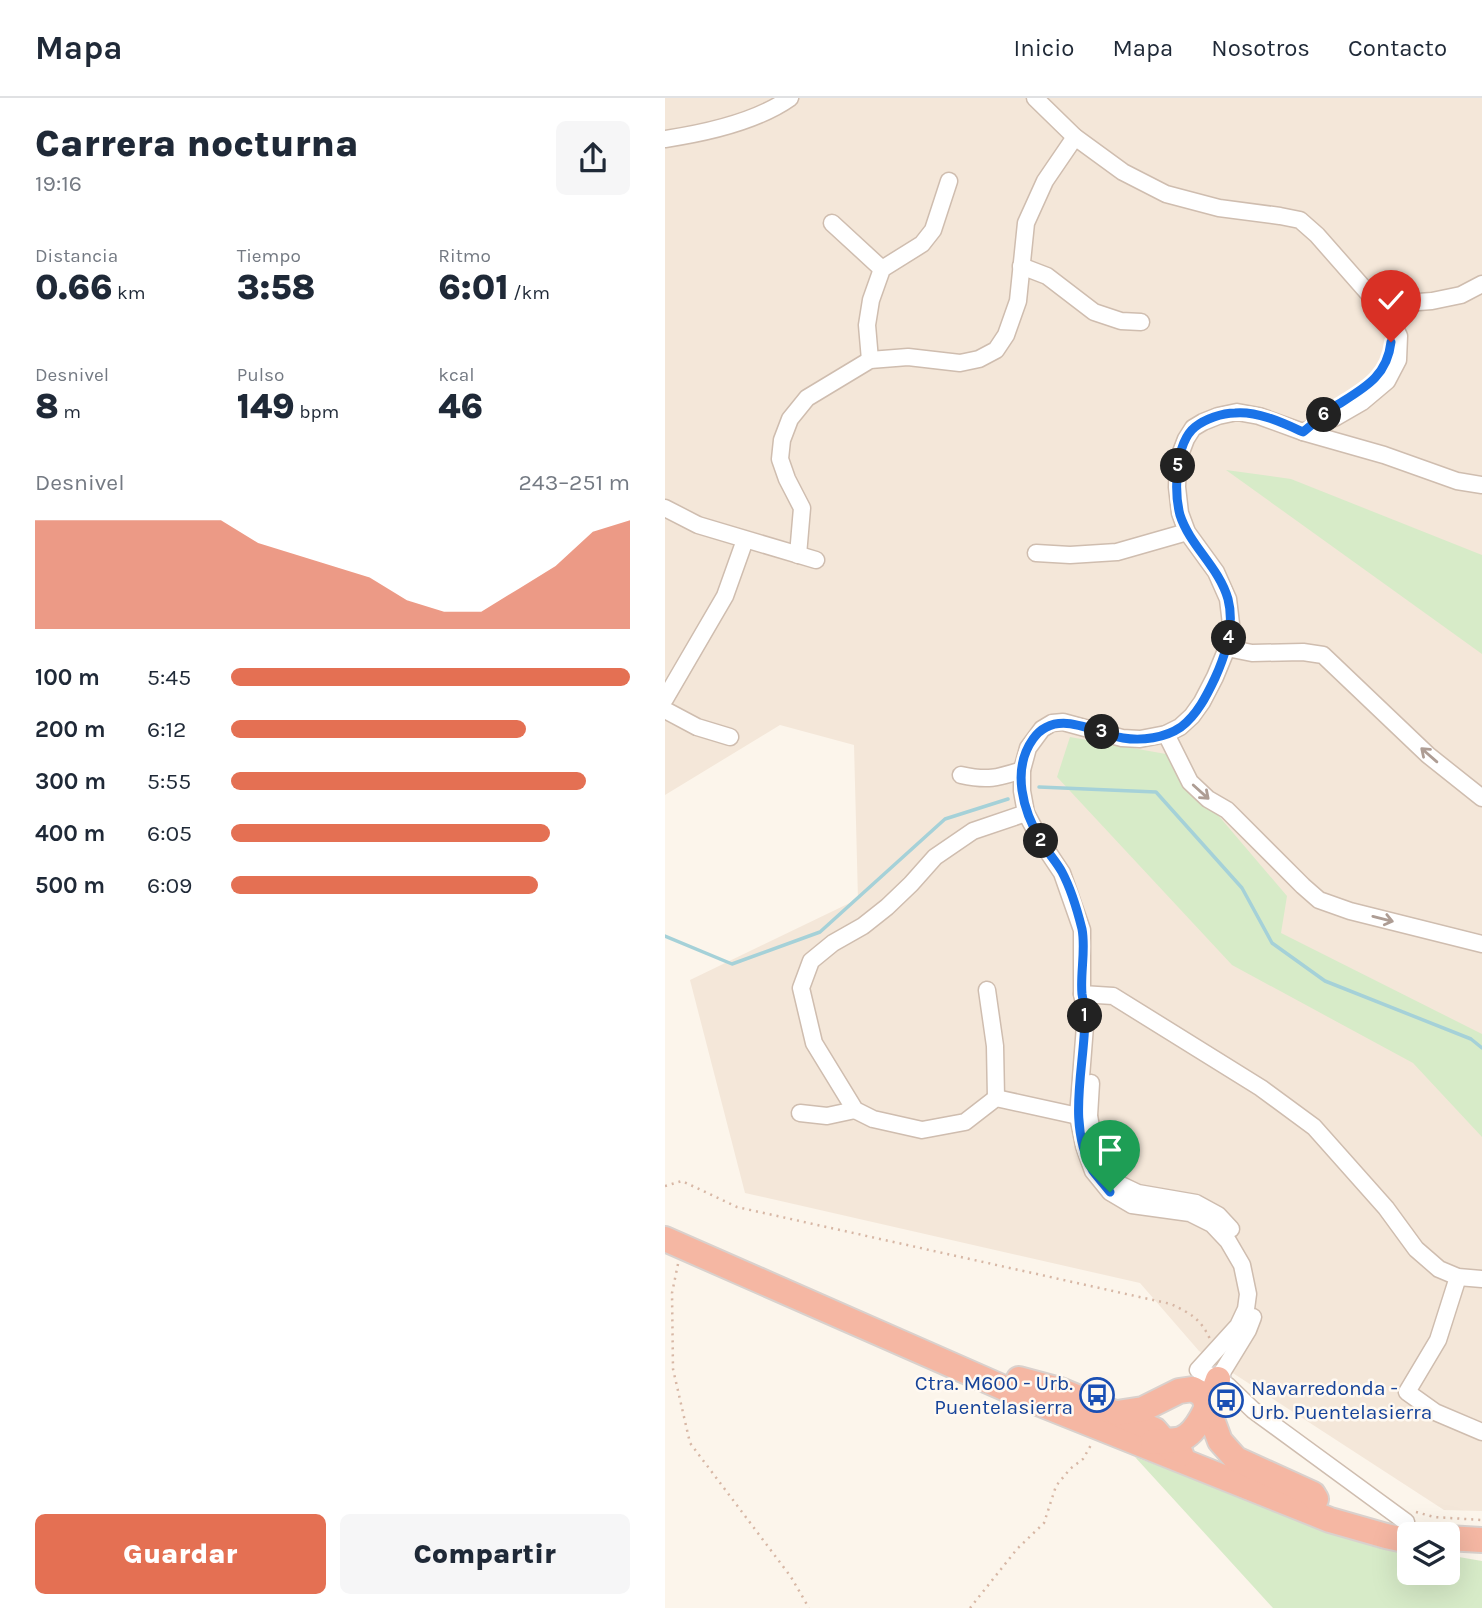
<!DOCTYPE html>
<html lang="es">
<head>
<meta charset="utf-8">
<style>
  :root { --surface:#fff; --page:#f6f6f7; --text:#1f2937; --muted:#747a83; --line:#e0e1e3; --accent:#e47053 }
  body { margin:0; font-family:Karla,sans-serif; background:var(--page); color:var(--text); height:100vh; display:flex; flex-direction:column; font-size:26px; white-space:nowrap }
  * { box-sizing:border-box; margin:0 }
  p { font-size:23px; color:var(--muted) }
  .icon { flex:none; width:38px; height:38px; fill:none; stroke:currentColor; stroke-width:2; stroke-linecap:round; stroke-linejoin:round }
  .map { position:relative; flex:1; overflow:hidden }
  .drawer { display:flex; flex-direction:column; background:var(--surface); width:665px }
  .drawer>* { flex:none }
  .tools { position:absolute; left:732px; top:1424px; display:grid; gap:14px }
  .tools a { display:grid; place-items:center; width:63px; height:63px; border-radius:10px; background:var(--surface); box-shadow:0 7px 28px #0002; font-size:35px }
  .pin { position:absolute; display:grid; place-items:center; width:60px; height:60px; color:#fff; margin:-72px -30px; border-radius:50% 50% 50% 0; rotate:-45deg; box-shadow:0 0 7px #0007 }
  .pin .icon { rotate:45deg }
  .km { position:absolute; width:35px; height:35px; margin:-18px; border-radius:50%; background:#222; color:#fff; font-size:19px; line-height:35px; text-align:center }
  .round { display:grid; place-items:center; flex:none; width:74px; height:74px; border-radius:10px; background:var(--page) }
  .overview { display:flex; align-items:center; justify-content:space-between; height:119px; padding:0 35px }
  h1 { font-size:38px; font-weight:800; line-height:52px }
  .metrics { display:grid; grid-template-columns:repeat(3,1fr); gap:10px; height:119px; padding:7px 35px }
  .metrics div { display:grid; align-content:center }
  .metrics b { font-size:35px; font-weight:800 }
  .metrics small { font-size:19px; font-weight:400 }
  .metrics p { font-size:19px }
  .chart { height:196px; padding:14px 35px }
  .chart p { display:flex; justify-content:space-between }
  .chart svg { width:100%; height:126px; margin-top:7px; fill:var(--accent); opacity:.7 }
  .action { display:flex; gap:14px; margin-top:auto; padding:14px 35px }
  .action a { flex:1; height:80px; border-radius:10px; background:var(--accent); color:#fff; font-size:28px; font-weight:800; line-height:80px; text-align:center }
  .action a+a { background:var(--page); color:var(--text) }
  ul { padding:0 35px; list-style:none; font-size:23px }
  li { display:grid; grid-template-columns:112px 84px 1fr; align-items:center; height:52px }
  li i { height:18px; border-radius:9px; background:var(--accent) }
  header { display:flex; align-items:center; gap:42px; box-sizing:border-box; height:98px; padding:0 35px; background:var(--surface); border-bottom:2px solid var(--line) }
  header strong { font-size:33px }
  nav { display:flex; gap:38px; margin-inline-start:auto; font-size:24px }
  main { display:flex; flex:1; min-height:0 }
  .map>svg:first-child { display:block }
  .residential { fill:#f4e7d9 }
  .green { fill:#d7ebc8 }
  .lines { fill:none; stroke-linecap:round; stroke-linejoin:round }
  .stream { stroke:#a5d1d8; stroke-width:3.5 }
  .minor-casing { stroke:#cfbdaf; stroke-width:19 }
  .highway-casing { stroke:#d9d1cd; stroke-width:28 }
  .path { stroke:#d7b7a5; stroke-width:2.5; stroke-dasharray:2 5; stroke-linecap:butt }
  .minor { stroke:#fff; stroke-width:16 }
  .highway { stroke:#f5b7a3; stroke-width:24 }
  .oneway { stroke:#ae9d94 }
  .route-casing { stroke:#fff; stroke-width:14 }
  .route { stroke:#1a73e8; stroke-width:9 }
  .labels { text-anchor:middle; stroke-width:5; stroke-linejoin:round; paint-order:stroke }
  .transit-label { font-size:21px; fill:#164399; stroke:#fff9f1; text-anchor:end }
</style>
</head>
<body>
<header>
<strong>Mapa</strong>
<nav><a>Inicio</a><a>Mapa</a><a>Nosotros</a><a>Contacto</a></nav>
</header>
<main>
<section class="drawer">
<div class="overview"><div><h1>Carrera nocturna</h1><p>19:16</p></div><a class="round"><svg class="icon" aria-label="share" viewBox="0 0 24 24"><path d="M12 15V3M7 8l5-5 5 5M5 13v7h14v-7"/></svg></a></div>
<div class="metrics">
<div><p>Distancia</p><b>0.66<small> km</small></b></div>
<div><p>Tiempo</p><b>3:58</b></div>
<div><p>Ritmo</p><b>6:01<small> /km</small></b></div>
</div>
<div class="metrics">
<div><p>Desnivel</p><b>8<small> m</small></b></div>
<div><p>Pulso</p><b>149<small> bpm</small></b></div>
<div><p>kcal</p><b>46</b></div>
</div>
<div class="chart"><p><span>Desnivel</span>243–251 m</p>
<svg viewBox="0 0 160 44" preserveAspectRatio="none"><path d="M0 44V6L10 6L20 6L30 6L40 6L50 6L60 14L70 18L80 22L90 26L100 34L110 38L120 38L130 30L140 22L150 10L160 6V44z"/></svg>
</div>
<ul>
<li><b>100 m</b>5:45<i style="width:100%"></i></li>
<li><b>200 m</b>6:12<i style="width:74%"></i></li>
<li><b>300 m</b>5:55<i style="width:89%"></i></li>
<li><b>400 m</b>6:05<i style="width:80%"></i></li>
<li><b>500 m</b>6:09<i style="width:77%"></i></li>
</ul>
<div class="action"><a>Guardar</a><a>Compartir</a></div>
</section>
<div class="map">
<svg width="817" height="1510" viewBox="0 0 817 1510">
  <rect width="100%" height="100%" fill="#fcf5eb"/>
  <!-- residential -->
  <path class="residential" d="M0 0H817V1413L779 1412 534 1253 475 1185 80 1095 25 882 193 801 189 647 115 627 0 697Z"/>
  <!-- green -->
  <g class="green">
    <path d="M561 372 626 381 817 457V556Z"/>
    <path d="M405 639 501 656 622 798 616 835 817 936V1039L748 965 567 867 392 679Z"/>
    <path d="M470 1359 699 1442 744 1450V1475H782V1457L817 1463V1510H608Z"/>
  </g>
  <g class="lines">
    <!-- stream -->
    <g class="stream">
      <path d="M374 689 491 694 577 790 607 845 660 883 806 941 817 950"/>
      <path d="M0 838 67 866 155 834 280 721 343 701"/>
    </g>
    <!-- minor casing -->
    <g class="minor-casing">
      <g id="minor">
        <path d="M370 0 410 39 458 74 501 96 554 110 615 118 635 122 652 137 725 220 734 238 733 262 722 283 697 304 671 319 638 334"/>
        <path d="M0 41C40 35 91 24 125 0"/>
        <path d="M167 125 217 171"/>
        <path d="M356 168 382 178 429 214 456 223 476 224"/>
        <path d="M713 207 767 203 796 197 817 186"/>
        <path d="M205 262 202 227 206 202 217 171 257 146 268 132 284 83"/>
        <path d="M0 410 33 427 151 462"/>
        <path d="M371 455 405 457 452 454 522 434"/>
        <path d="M133 457 137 410 122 381 115 361 117 342 125 321 142 300 205 262 243 259 295 265 314 261 331 252 341 237 353 203 361 125 380 83 410 39"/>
        <path d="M562 550 587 555 638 554 658 557 763 657 817 700"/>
        <path d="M0 601 60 498 80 442"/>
        <path d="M0 612 32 629 65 639"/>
        <path d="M501 636 525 684 543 701 562 712 638 788 654 802 685 813 817 846"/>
        <path d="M296 677C323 683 332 680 357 672"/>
        <path d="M361 715 308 733 270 759 246 786 222 809 198 828 168 845 146 863 136 890 149 945 190 1012 208 1021 257 1032 300 1024 331 1000 413 1018H424"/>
        <path d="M322 892 330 948 331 1000"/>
        <path d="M417 896 448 898 596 990 649 1029 721 1110 751 1151 774 1171 793 1179 817 1181"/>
        <path d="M426 985 424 1018 429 1045 440 1067 454 1086 473 1095 531 1105 553 1117 566 1131"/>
        <path d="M135 1015 162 1018 190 1012"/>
        <path d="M793 1179 773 1242 742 1294 770 1314 817 1334"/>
        <path d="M553 1281 583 1232 588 1219"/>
        <path d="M741 1424 588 1312 563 1288 553 1281 533 1272 573 1228 581 1211 583 1196 577 1167 563 1143 547 1126 525 1115 467 1107 445 1094 428 1073 419 1048 413 1018 421 915 417 896V832L397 775 377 745 361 715 357 693V672L363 650 377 631 387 625 398 624 457 640 475 641 501 636 515 629 527 618 537 604 550 579 562 550 566 526 563 501 551 474 522 434 515 415 512 389 513 362 521 341 528 330 538 324 553 318 572 314 594 318 638 334 719 357 792 383 817 387"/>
      </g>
    </g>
    <!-- highway casing -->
    <g class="highway-casing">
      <g id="highway">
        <path d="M0 1141 373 1305 665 1422 721 1438 744 1443"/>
        <path d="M354 1281 395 1292 490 1332 507 1352 516 1356"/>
        <path d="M452 1315 478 1311 514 1293 528 1291 538 1297 555 1343 571 1361 648 1396 651 1401"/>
        <path d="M488 1344C496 1343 509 1343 516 1341 535 1334 547 1298 553 1281"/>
        <path d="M782 1440 817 1442"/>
      </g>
    </g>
    <!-- path -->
    <g class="path">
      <path d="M0 1088 17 1083 72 1109 506 1206C526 1216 535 1220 545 1241"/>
      <path d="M13 1166 7 1195 8 1271 25 1345 126 1479 144 1510"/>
      <path d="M751 1414 769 1419 817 1422"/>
      <path d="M305 1510 352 1451 379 1425 391 1388 405 1371 418 1361 426 1347"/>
    </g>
    <!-- minor -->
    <use href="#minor" class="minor"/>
    <!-- highway -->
    <use href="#highway" class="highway"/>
  </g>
  <!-- one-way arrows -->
  <defs><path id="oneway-shaft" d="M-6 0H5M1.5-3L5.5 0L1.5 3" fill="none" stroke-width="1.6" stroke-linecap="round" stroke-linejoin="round" transform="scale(1.75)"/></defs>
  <g class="oneway">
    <use href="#oneway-shaft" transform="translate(764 657) rotate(-139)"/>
    <use href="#oneway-shaft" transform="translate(536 694) rotate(42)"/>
    <use href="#oneway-shaft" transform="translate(718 821) rotate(14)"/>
  </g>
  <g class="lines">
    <!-- route casing -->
    <g class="route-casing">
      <path id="route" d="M445 1094C440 1087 433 1080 428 1073 401 1025 420 969 420 918 421 910 418 904 417 896 415 875 421 852 417 831 413 815 405 789 397 774 391 763 382 754 376 743 358 713 346 672 368 641 391 609 429 635 458 640 477 643 500 640 516 629 532 617 542 597 550 580 561 556 570 528 563 501 554 469 525 448 515 417 509 394 510 345 530 329 540 321 557 315 570 315 593 313 618 325 638 334 648 326 658 316 669 309 697 291 722 280 726 244"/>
    </g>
    <!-- route -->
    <use href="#route" class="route"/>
  </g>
  <!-- icons -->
  <defs>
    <g id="bus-ring" transform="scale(1.75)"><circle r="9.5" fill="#fff9f1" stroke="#1a4fb4" stroke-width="1.5"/><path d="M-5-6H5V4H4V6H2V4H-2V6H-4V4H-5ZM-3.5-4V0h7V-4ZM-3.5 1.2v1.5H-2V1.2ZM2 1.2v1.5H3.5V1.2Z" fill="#1a4fb4"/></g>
  </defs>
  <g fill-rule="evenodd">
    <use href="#bus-ring" x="432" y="1297"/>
    <use href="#bus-ring" x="561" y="1302"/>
  </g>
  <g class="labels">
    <!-- transit labels -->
    <g class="transit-label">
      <text x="408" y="1292">Ctra. M600 - Urb.<tspan x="408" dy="24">Puentelasierra</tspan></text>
      <text x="586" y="1297" text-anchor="start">Navarredonda -<tspan x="586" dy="24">Urb. Puentelasierra</tspan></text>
    </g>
  </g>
</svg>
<div class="tools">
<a><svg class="icon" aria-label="layers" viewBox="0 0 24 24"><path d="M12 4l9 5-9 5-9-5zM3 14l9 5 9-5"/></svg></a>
</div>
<div class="pin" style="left:445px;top:1094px;background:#1e9e55"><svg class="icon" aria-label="arrive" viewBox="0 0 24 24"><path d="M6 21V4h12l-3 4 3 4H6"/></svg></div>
<div class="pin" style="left:726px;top:244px;background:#d93025"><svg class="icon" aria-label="check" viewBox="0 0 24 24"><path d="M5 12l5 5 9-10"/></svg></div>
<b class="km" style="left:420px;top:918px">1</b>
<b class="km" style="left:376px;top:743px">2</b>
<b class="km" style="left:437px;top:634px">3</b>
<b class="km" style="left:564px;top:540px">4</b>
<b class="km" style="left:513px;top:368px">5</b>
<b class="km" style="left:659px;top:317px">6</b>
</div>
</main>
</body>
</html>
